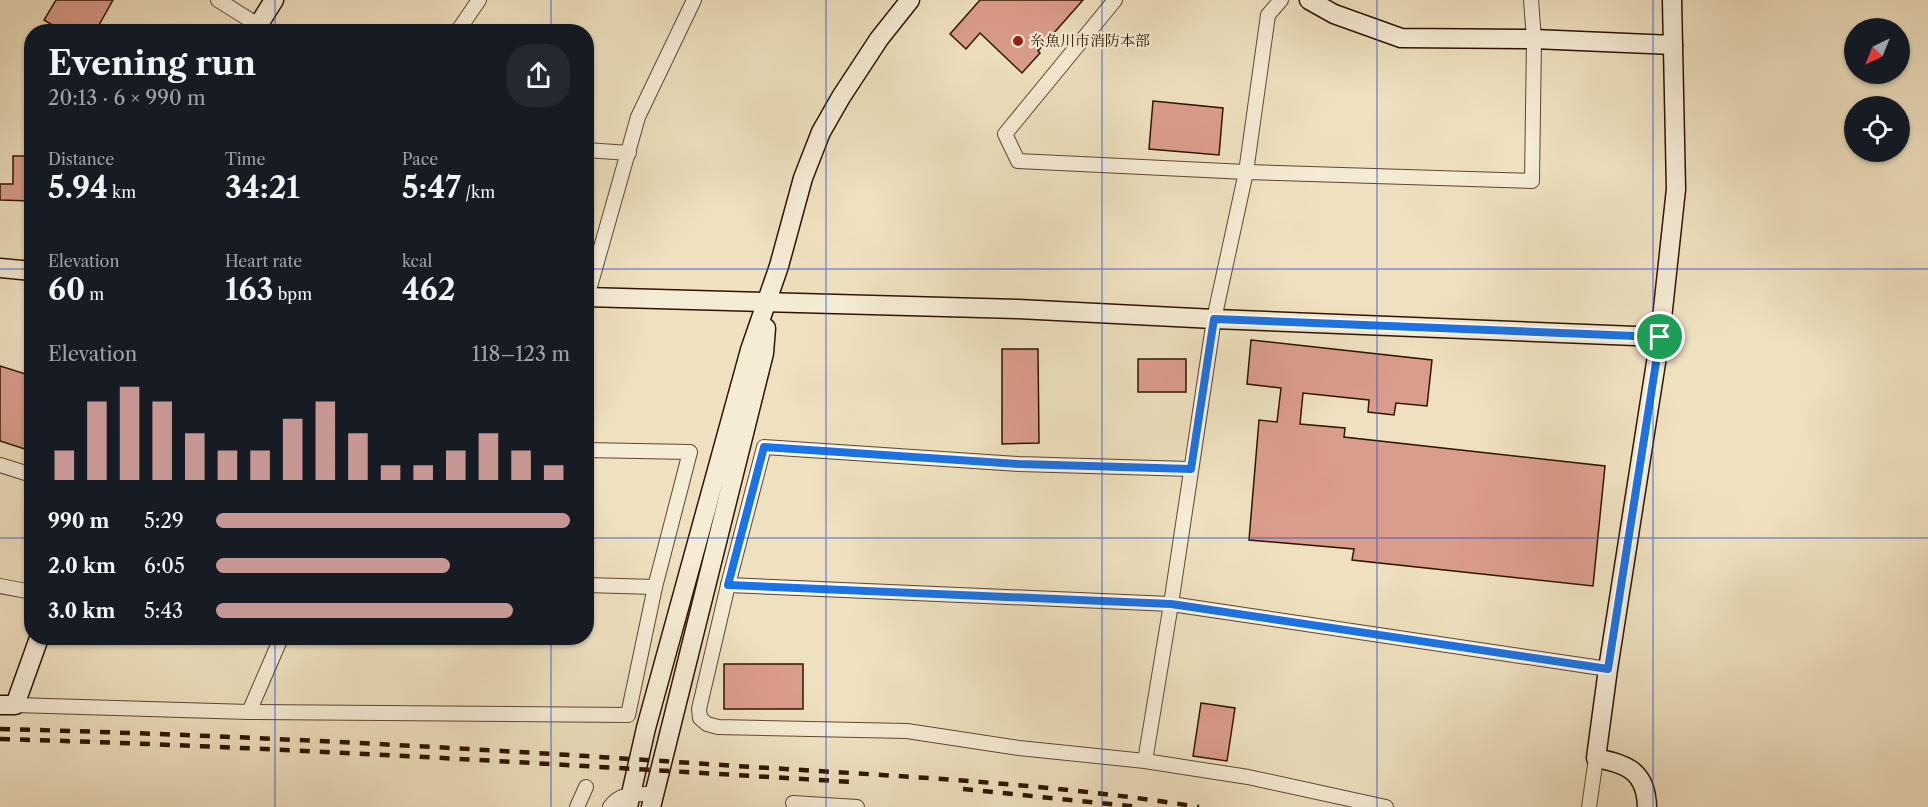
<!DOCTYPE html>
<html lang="en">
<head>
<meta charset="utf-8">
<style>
  :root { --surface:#171b24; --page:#242831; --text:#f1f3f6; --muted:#9ea1a6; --accent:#c59692 }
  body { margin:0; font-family:"Libre Caslon Text","Noto Serif JP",serif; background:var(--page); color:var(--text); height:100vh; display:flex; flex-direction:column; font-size:22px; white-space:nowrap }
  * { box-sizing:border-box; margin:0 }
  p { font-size:20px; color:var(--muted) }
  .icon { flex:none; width:33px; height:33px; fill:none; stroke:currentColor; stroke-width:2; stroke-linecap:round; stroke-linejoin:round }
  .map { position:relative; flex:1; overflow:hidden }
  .details { position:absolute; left:24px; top:24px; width:570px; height:621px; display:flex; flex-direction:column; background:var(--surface); border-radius:24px; box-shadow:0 2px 4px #0004 }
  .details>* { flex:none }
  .needle { width:39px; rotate:223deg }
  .buttons { position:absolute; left:1844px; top:18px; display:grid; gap:12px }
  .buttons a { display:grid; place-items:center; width:66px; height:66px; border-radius:50%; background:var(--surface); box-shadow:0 2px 4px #0004; font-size:30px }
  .pin { position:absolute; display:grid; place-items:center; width:51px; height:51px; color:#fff; margin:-26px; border:3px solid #fff; border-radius:50%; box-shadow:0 2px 6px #0007 }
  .round { display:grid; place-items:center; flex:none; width:63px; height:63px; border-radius:24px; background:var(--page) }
  .summary { display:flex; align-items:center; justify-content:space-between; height:102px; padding:0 24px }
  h1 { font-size:33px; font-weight:800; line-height:45px }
  .figures { display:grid; grid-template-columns:repeat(3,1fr); gap:9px; height:102px; padding:6px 24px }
  .figures div { display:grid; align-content:center }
  .figures b { font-size:30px; font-weight:800 }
  .figures small { font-size:16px; font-weight:400 }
  .figures p { font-size:16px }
  .chart { height:168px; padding:12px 24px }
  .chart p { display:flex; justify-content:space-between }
  .chart svg { width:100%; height:108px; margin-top:6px; stroke:var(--accent); stroke-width:6 }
  ul { padding:0 24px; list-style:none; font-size:20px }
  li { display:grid; grid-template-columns:96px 72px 1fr; align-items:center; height:45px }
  li i { height:15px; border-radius:8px; background:var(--accent) }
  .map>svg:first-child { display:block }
  .building { fill:#db9d8b; stroke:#301302; stroke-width:1.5 }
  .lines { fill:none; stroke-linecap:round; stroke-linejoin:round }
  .street-casing { stroke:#604631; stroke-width:16 }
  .secondary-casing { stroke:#301302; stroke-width:21 }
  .street { stroke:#f5ecd5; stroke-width:14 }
  .secondary { stroke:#f5ecd5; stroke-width:18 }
  .rail { stroke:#301302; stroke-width:4.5; stroke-dasharray:10 10; stroke-linecap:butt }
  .route-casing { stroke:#fff; stroke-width:12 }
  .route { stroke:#1a73e8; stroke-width:8 }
  .grid { fill:none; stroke:#1d4ed8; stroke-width:1.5; stroke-opacity:0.55 }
  .poi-dot { fill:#8f2418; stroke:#f5ecd5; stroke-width:2 }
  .labels { text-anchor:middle; stroke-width:4.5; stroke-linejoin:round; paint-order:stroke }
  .poi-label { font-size:15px; fill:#301302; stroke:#f5ecd5; text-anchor:start }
</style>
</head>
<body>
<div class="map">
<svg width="1928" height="807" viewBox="0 0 1928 807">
  <rect width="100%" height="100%" fill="#efe1bf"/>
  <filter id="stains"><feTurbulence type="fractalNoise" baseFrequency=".00333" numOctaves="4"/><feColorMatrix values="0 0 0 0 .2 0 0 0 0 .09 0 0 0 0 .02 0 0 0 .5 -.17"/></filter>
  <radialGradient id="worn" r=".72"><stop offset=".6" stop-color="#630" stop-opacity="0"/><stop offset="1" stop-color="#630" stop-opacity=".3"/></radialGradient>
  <!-- building -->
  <g class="building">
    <path d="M56 0H113L95 32H64L44 20Z"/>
    <path d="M980 0H1083L1038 51 1040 53 1022 73 980 33 966 49 950 34Z"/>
    <path d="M1153 101 1223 108 1219 155 1149 149Z"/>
    <path d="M13 156H32V201L0 200V184H13Z"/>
    <path d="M1251 340 1432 360 1427 406 1396 403 1394 415 1368 412 1369 400 1303 393 1300 424 1345 428 1344 437 1605 466 1593 586 1352 560 1354 549 1249 540 1259 420 1277 422 1281 388 1247 384Z"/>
    <path d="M1002 349H1038L1039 443 1002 444Z"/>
    <rect x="1138" y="359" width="48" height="33"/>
    <path d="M0 366 32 376V427L25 449 0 441Z"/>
    <rect x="724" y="664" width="79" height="45"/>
    <path d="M1201 703 1235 708 1227 761 1193 756Z"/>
  </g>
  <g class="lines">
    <!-- street casing -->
    <g class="street-casing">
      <g id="street">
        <path d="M218 0 258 25"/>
        <path d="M1115 0 1005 134 1018 161 1246 172 1532 181 1534 39 1531 0"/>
        <path d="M457 32 479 0"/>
        <path d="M586 150 629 153"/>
        <path d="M587 297 638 117 694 0"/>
        <path d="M0 465 32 475"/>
        <path d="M1191 469 1019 464 764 447 728 585 699 709 700 718 707 724 718 727 907 731 1019 748 1145 761 1248 777 1386 807"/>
        <path d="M586 585 655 587"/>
        <path d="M728 585 1171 604 1608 669"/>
        <path d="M0 586 32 592"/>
        <path d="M15 705 249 712 628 715 655 587 690 452 586 450"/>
        <path d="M249 712 281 638"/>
        <path d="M1145 761 1171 604 1214 319 1246 172 1268 15 1281 0"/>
        <path d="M793 803 857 807"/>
        <path d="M577 807 586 787"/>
        <path d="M610 807C620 792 638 794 655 794"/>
        <path d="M1589 807 1596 758"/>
      </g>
    </g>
    <!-- secondary casing -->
    <g class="secondary-casing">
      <g id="secondary">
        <path d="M1309 0 1334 14 1401 38 1534 39 1673 45"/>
        <path d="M254 32 274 0"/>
        <path d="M0 268 32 271"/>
        <path d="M586 297 1018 309 1214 319 1660 337"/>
        <path d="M0 705H15L39 638"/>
        <path d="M628 807 646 728 750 350 779 266 803 178 821 132 841 97 879 39 910 0"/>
        <path d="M651 807 764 353 766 328"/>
        <path d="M1647 807C1646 772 1628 764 1596 758L1608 669 1660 337 1676 189 1672 0"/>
      </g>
    </g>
    <!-- street -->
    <use href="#street" class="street"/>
    <!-- secondary -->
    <use href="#secondary" class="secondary"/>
    <!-- rail -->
    <g class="rail">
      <path d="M0 729C236 735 471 748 706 764 871 775 1036 781 1199 807"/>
      <path d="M0 739C284 747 568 765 852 782"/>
      <path d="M963 789 1139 807"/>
    </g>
  </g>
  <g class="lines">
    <!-- route casing -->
    <g class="route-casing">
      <path id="route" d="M1214 319 1660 337 1608 669 1171 604 728 585 764 447 1019 464 1191 469Z"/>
    </g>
    <!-- route -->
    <use href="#route" class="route"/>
  </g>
  <!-- grid -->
  <path class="grid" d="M275 0V32M551 0V32M826 0V807M1102 0V807M1377 0V807M1653 0V807M0 269H32M586 269H1928M0 538H32M586 538H1928M275 638V807M551 638V807"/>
  <!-- markers -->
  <circle class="poi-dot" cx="1018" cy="41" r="6"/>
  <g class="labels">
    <!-- poi labels -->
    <g class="poi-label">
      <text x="1030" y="46">糸魚川市消防本部</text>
    </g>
  </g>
  <rect width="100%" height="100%" filter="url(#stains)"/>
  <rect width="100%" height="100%" fill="url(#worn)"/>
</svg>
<div class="buttons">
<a><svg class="needle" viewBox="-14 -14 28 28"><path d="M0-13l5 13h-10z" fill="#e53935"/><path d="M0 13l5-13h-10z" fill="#9ea1a6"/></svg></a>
<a><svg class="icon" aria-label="locate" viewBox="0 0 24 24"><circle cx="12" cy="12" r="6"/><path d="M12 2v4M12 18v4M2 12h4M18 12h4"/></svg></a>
</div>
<div class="pin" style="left:1660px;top:337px;background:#1e9e55"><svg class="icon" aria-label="arrive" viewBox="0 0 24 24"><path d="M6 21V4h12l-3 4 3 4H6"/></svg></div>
<section class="details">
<div class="summary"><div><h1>Evening run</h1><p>20:13 · 6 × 990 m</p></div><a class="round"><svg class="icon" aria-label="share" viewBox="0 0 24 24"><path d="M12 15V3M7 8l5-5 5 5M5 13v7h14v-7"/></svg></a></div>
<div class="figures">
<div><p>Distance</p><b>5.94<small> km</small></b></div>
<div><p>Time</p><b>34:21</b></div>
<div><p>Pace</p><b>5:47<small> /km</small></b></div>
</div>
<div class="figures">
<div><p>Elevation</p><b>60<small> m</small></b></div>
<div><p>Heart rate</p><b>163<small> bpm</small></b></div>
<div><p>kcal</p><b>462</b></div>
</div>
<div class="chart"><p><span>Elevation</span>118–123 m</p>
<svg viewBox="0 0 160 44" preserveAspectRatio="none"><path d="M5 44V32M15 44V12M25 44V6M35 44V12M45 44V25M55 44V32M65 44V32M75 44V19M85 44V12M95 44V25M105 44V38M115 44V38M125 44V32M135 44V25M145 44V32M155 44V38"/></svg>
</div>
<ul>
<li><b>990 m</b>5:29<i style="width:100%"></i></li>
<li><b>2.0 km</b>6:05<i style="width:66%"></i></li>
<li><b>3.0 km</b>5:43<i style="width:84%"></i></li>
</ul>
</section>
</div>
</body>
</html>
